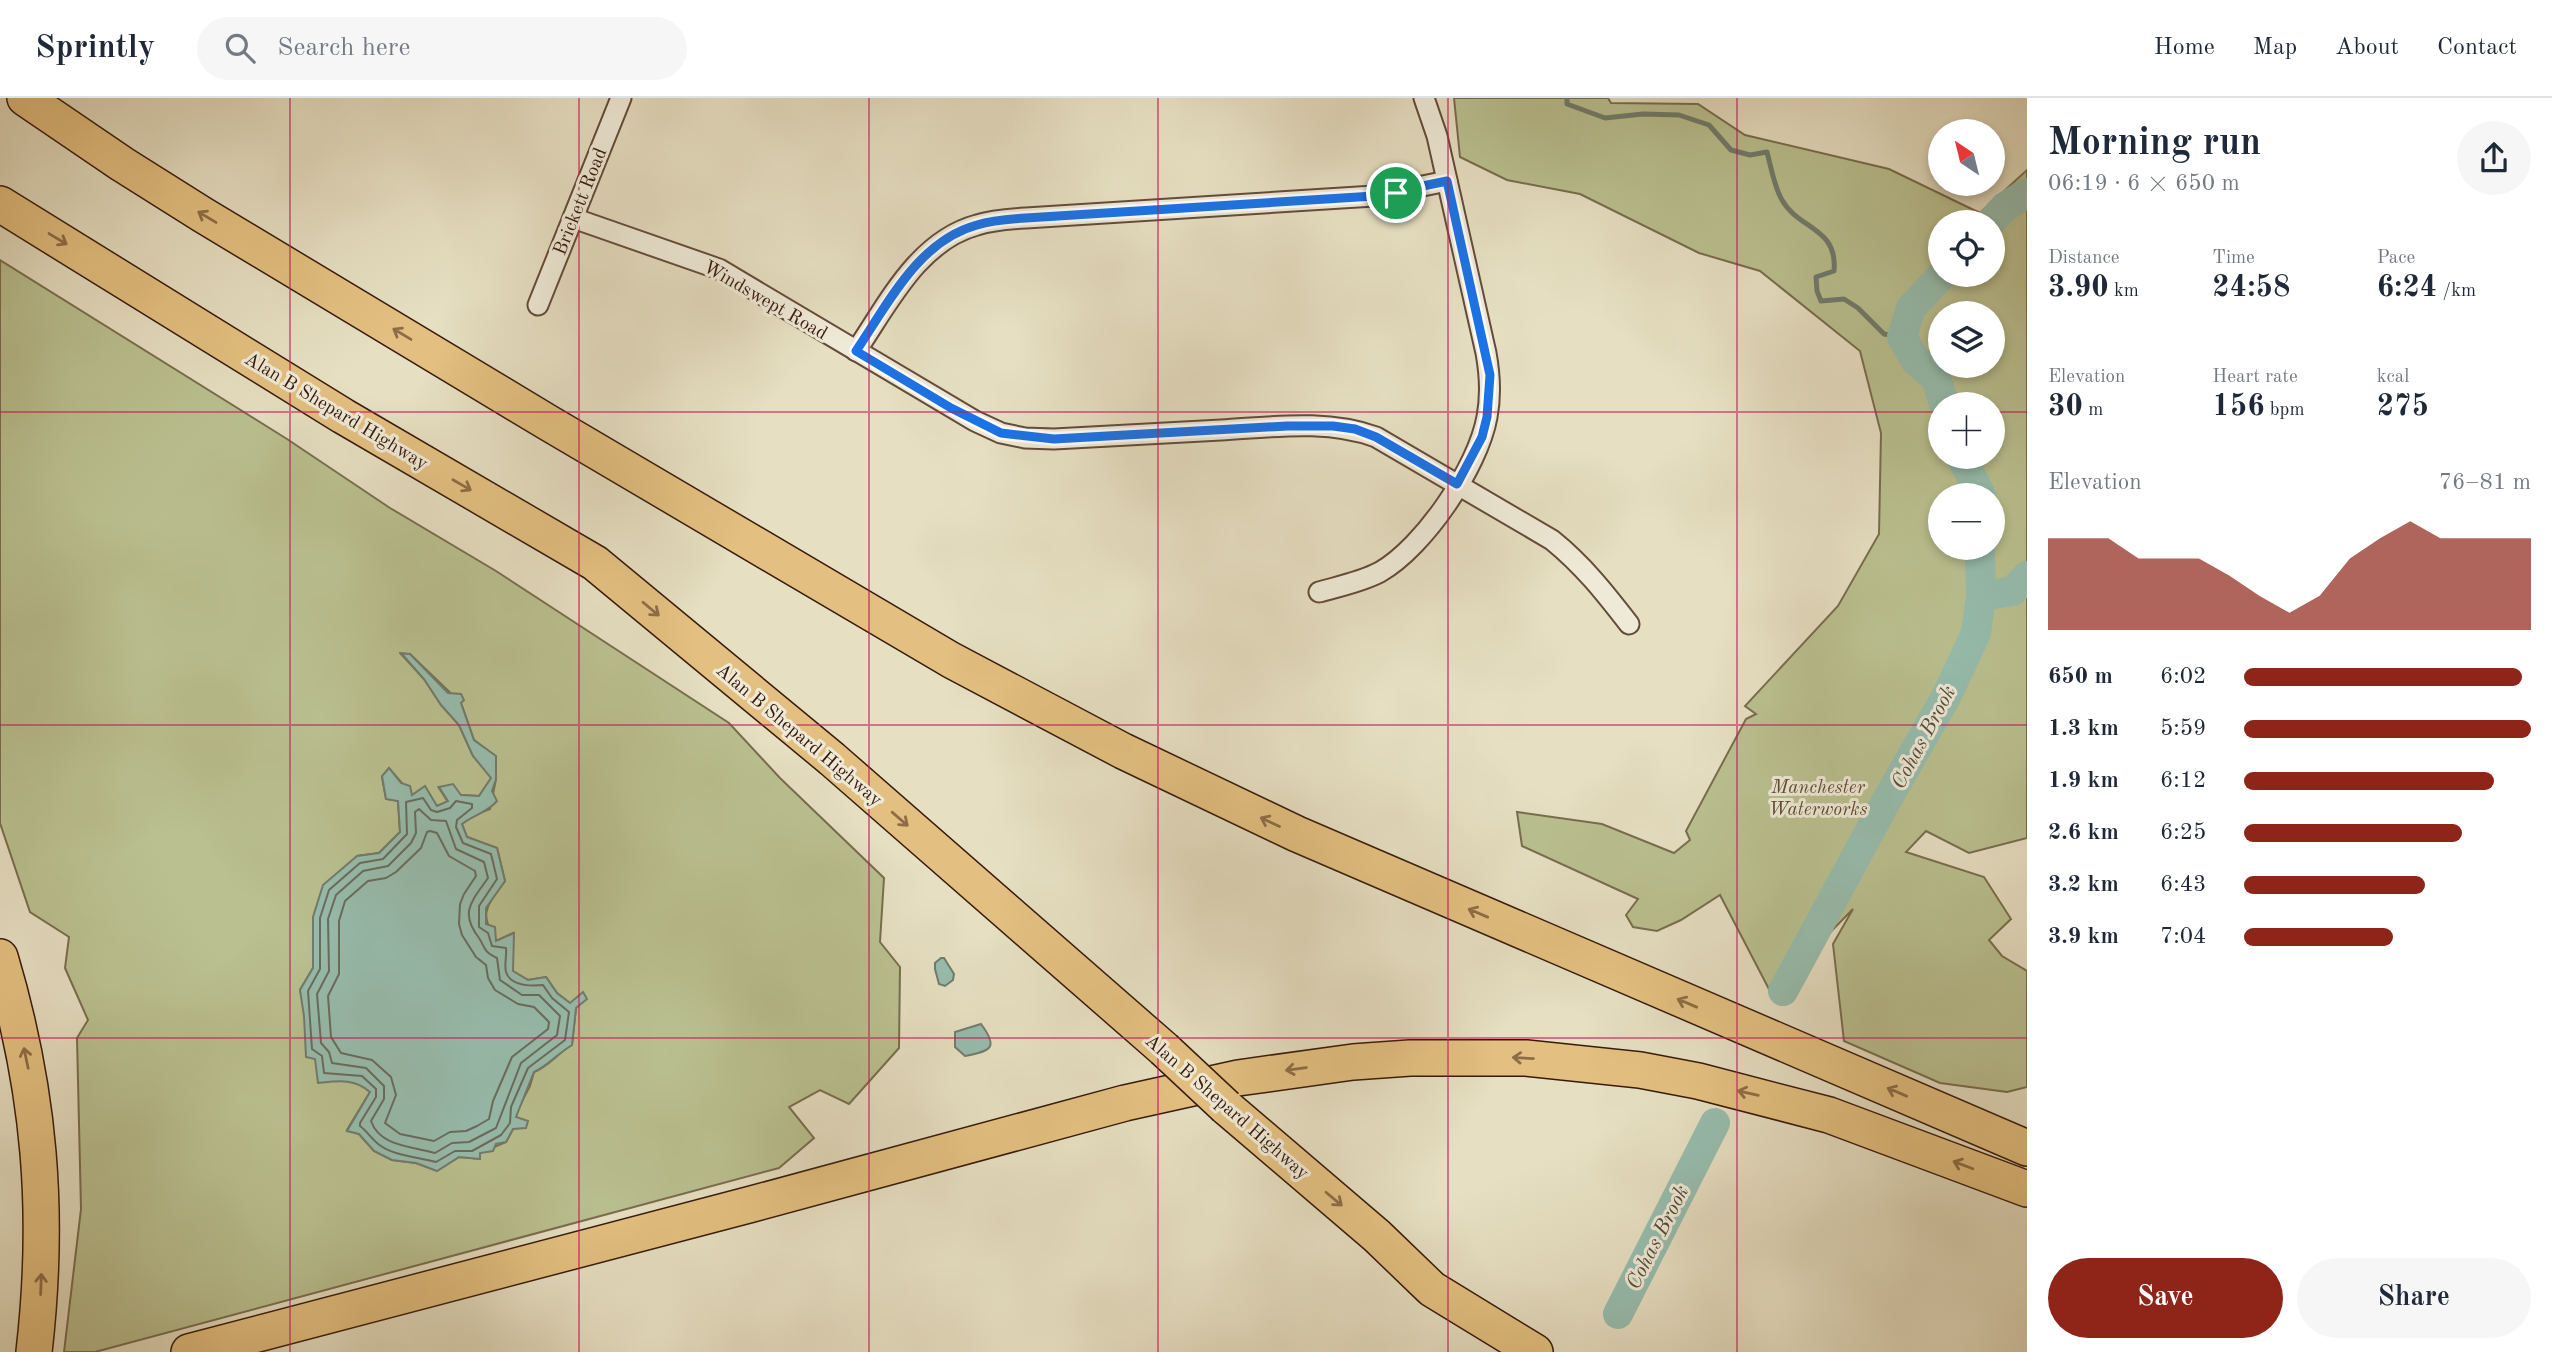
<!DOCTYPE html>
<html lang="en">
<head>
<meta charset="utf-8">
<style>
  :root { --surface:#fff; --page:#f6f6f7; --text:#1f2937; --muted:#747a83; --line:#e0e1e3; --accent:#8f2418 }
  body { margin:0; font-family:"Old Standard TT",serif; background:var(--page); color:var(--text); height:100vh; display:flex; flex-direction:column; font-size:26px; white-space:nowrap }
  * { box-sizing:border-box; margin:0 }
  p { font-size:23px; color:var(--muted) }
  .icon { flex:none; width:38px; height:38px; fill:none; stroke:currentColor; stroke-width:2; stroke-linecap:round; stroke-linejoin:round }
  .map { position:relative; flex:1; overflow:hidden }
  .sheet { display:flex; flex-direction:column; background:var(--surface); width:525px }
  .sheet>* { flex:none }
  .needle { width:46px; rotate:325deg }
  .fabs { position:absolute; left:1928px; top:21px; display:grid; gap:14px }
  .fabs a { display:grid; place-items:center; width:77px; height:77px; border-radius:50%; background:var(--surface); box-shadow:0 4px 10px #0003; font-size:35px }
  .pin { position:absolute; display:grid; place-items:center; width:60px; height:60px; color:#fff; margin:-30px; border:4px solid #fff; border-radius:50%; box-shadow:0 2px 7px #0007 }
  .round { display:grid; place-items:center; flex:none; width:74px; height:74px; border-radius:37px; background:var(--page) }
  .head { display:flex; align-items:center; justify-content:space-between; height:119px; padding:0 21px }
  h1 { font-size:38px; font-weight:800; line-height:52px }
  .stats { display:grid; grid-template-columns:repeat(3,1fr); gap:10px; height:119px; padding:7px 21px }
  .stats div { display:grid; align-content:center }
  .stats b { font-size:30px; font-weight:800 }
  .stats small { font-size:19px; font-weight:400 }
  .stats p { font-size:19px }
  .chart { height:196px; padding:14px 21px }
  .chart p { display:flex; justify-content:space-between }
  .chart svg { width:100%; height:126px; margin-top:7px; fill:var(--accent); opacity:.7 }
  .primary-button { display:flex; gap:14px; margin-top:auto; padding:14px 21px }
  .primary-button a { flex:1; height:80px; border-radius:42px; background:var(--accent); color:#fff; font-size:28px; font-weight:800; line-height:80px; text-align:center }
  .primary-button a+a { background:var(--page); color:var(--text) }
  ul { padding:0 21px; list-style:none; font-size:23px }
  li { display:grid; grid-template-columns:112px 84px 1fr; align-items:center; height:52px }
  li i { height:18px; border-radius:9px; background:var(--accent) }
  header { display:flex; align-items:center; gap:42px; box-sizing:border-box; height:98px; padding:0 35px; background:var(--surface); border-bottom:2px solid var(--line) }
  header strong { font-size:33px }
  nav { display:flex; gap:38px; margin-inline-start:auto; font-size:24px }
  .search { width:490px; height:63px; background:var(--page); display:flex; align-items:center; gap:18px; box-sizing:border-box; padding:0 24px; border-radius:38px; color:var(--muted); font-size:26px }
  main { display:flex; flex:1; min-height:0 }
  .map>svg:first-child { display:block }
  .green { fill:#bac090; stroke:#796d4e; stroke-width:2; fill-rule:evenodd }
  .water { fill:#97bdae; stroke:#717c6d; stroke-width:2 }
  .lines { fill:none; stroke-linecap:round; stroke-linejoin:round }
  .shore { stroke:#686c5d; stroke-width:2 }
  .stream { stroke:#717c6d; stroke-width:5 }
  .river { stroke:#97bdae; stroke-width:30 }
  .minor-casing { stroke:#644b3a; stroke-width:23 }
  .motorway-casing { stroke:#381a0c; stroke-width:38 }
  .minor { stroke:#efead7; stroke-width:19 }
  .motorway { stroke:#e3c081; stroke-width:35 }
  .motorway-bridge-casing { stroke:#381a0c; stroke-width:38; stroke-linecap:butt }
  .motorway-bridge { stroke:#e3c081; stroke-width:35 }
  .oneway { stroke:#8e6d46 }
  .route-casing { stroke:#fff; stroke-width:14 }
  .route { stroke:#1a73e8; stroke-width:9 }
  .grid { fill:none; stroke:#c2185b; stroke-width:2; stroke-opacity:0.55 }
  .labels { text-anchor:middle; stroke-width:6; stroke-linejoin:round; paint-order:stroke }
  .street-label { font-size:19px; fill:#381a0c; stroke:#efead7 }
  .park-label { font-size:19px; font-style:italic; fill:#5f4c34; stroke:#efead7 }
  .water-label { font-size:21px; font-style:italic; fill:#544b3d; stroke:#efead7 }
</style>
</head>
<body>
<header>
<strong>Sprintly</strong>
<div class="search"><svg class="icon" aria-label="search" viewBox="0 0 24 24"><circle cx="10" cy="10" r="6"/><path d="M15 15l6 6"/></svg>Search here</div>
<nav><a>Home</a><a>Map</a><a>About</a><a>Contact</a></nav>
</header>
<main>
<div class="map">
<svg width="2027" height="1254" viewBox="0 0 2027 1254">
  <rect width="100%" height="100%" fill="#e6dfc2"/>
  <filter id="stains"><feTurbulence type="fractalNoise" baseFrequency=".00286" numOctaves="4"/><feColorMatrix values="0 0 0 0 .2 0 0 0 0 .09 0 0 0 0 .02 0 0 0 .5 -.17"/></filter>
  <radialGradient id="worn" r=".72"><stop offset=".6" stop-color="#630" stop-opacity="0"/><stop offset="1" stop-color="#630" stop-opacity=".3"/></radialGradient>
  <!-- green -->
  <g class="green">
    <path d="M1454 0H1608L1611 5 1698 6 1745 37 1889 71 1980 115 2027 72V740L1969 755 1926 733 1906 754 1984 779 2011 821 1989 842 2002 858 2027 873V989L2007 994 1940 985 1844 943 1833 846 1853 811 1771 895 1720 797 1681 822 1657 833 1633 829 1626 817 1638 801 1522 748 1517 714 1602 726 1674 755 1690 742 1686 733 1746 621 1756 616 1745 608 1838 508 1879 436 1881 335 1860 253 1760 173 1699 155 1580 96 1507 82 1460 59ZM1941 124H1993V177H1941ZM1941 215H1993V268H1941ZM1993 306V359H1941V306ZM1941 397H1993V450H1941Z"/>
    <path d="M0 162 287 341 390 410 496 473 729 625 780 680 884 780 880 844 900 869 899 950 849 1006 820 992 789 1009 814 1040 779 1070 95 1254H64L81 1111 77 940 88 922 65 870 69 839 30 814 0 725ZM401 556H410L461 605 474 642 496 659V681L490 711 474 717 462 726 467 739 497 750 505 783C487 808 478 814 496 843L513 835V873L528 882 546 879 557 895 576 910 572 947C558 955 548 969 534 974L530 988 518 1011 513 1031 506 1044 480 1055V1061L459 1059 437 1073 416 1065 392 1062 374 1053 359 1036 347 1032 370 994 360 985 339 982 315 961 300 892 313 870 357 758 379 755 400 734 398 703 386 701 382 679 389 670 412 697 437 708 448 704 439 690 461 697 479 698 492 679 473 658 459 627 441 607 424 581Z"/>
  </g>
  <!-- water -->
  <g class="water">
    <path d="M401 555 410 556 448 595 461 596 464 602 461 605 474 642 496 658V681L492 693 497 703C488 714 474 717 462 726L467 739 497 750 505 783 486 810V826L495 829 496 843 514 835 513 873 528 882 546 879 557 895 570 905 583 894 587 901 576 910 572 947C558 955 548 968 534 974L516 1019 528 1023 526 1030 513 1031 506 1044 496 1046 493 1053 480 1055V1061L459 1059 437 1073 416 1065 392 1062 374 1053 359 1036 347 1033 370 994C354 980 338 983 318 985L315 961 306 959 304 918 300 892 313 870V819L323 787 357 758 379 755 400 734 398 703 386 701 382 678 389 670 401 685 410 688 412 697 425 688 437 708 448 703 439 689 453 686 461 697 479 698 491 680 473 658 459 627 441 607 424 581Z"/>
    <path d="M941 860H944L954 876 953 882 945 888 939 886 935 871V865Z"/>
    <path d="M981 926C999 950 991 953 965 958L955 949V934Z"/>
  </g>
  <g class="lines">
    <!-- shore -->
    <g class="shore">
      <path d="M423 700 431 712 437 714 450 710 456 703 472 706V710L457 722 456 729 463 745 491 756 497 781 479 808V829L488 835 492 848 506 850C507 857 504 867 506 874 511 889 532 888 543 887L552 900 569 914 565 942 528 970 511 1009 510 1025 501 1037 472 1053H455L436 1064C419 1059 395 1058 381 1048 373 1043 368 1034 360 1028V1025L376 999V991L362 978 324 975 322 958 312 951 308 893 320 871V820L329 792 360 765 383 761 407 736 406 704Z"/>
      <path d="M419 711 431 722 446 723 456 751 484 764 488 780C472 803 459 814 479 840 486 851 483 853 497 860L500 882 522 897H539L560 918 557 937 521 965 496 1030 469 1044 452 1045 435 1055C412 1048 380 1049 371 1023L384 1001V988L366 970 332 965 329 954 321 945 317 896 329 873 328 821 336 797 363 773 388 768 411 745 416 735 415 714Z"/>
      <path d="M430 733 437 735 449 758 475 773 476 778 464 796 460 806 459 826 462 837 476 859 486 867 488 880 495 892 518 906 534 909 549 924 548 931 512 959 493 1003 489 1021 477 1028 466 1033 450 1034 434 1043 400 1036 385 1025 396 997 391 979 372 962 341 955 331 939 328 898 339 876V823L345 803 368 783 386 780 396 774 421 750 427 734Z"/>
    </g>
    <!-- stream -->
    <path class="stream" d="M1567 0V6L1605 20 1643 16 1679 17 1709 27 1731 52 1750 57 1767 54C1771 69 1774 88 1782 102 1799 132 1838 129 1834 173L1816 179 1817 193 1821 203 1844 201 1858 210 1884 236 1902 239"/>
    <!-- river -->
    <g class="river">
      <path d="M1991 124 2005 109 2027 95"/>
      <path d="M1942 177 1911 210 1902 239 1915 262 1936 280 1944 306"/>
      <path d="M1961 359 1981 397"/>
      <path d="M1981 498 2013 493 2027 478"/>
      <path d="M1783 893 1884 707 1947 597 1976 535 1981 498 1980 450"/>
      <path d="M1618 1216 1715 1025"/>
    </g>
    <!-- minor casing -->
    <g class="minor-casing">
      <g id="minor">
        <path d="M573 120 719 171 975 323 1001 335 1025 340 1054 341C1110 338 1166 335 1221 332 1273 329 1327 321 1376 339L1552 442C1583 467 1605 495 1629 526"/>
        <path d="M538 207 621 0"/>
        <path d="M856 253C888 206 918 143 977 127 993 122 1010 121 1026 120L1374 98 1447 83"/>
        <path d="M1319 494C1340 488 1361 484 1380 474 1424 449 1478 369 1487 319 1491 298 1490 277 1486 255L1437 38 1424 0"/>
      </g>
    </g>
    <!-- motorway casing -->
    <g class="motorway-casing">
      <g id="motorway">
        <path d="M25 0 122 66 203 117 547 324 951 562 1123 653 1297 736 2027 1050"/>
        <path d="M0 106 343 318 595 465 832 661 1164 951"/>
        <path d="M0 859C40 993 50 1115 34 1254"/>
        <path d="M1226 1009 1377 1138 1432 1191 1535 1254"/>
        <path d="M189 1254 752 1106 1125 1005 1238 980 1353 964 1410 960H1526L1640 972 1698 983 1829 1017 2027 1091"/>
      </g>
    </g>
    <!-- minor -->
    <use href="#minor" class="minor"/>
    <!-- motorway -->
    <use href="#motorway" class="motorway"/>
    <!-- motorway-bridge casing -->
    <g class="motorway-bridge-casing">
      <path id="motorway-bridge" d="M1164 951 1226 1009"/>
    </g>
    <!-- motorway-bridge -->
    <use href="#motorway-bridge" class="motorway-bridge"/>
  </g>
  <!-- one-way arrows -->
  <defs><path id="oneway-shaft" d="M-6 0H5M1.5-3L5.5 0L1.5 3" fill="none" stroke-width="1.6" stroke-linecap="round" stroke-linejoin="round" transform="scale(1.75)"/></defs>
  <g class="oneway">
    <use href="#oneway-shaft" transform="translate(207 119) rotate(-149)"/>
    <use href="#oneway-shaft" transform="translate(58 141) rotate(31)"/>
    <use href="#oneway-shaft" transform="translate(402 236) rotate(-149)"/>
    <use href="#oneway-shaft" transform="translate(462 387) rotate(30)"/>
    <use href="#oneway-shaft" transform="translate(651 511) rotate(40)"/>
    <use href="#oneway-shaft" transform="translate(900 721) rotate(41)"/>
    <use href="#oneway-shaft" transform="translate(1270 724) rotate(-155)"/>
    <use href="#oneway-shaft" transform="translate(1478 815) rotate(-157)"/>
    <use href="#oneway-shaft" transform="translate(1687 905) rotate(-157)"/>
    <use href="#oneway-shaft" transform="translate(26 960) rotate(-102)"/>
    <use href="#oneway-shaft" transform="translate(1523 960) rotate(-177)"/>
    <use href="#oneway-shaft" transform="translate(1296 971) rotate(172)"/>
    <use href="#oneway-shaft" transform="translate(1897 994) rotate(-157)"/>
    <use href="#oneway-shaft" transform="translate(1748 995) rotate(-167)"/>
    <use href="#oneway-shaft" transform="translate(1963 1067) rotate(-159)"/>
    <use href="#oneway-shaft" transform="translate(1334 1101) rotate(40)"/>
    <use href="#oneway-shaft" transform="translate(41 1186) rotate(-88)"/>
  </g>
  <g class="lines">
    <!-- route casing -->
    <g class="route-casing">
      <path id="route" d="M1447 83 1490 277 1487 319 1482 339 1457 386 1376 339 1355 331 1333 328H1287L1054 341 1001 335 951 310 856 253C888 206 918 143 977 127 993 122 1009 121 1026 120L1374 98Z"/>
    </g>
    <!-- route -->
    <use href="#route" class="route"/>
  </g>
  <!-- grid -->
  <path class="grid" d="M290 0V1254M579 0V1254M869 0V1254M1158 0V1254M1448 0V1254M1737 0V1254M0 314H1941M1993 314H2027M0 627H2027M0 940H2027"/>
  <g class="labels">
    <!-- street labels -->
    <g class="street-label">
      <text transform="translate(579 103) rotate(-68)" y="7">Brickett Road</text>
      <text transform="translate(766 201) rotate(30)" y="7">Windswept Road</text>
      <text transform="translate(337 312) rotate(31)" y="7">Alan B Shepard Highway</text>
      <text transform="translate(800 636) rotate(40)" y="7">Alan B Shepard Highway</text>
      <text transform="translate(1228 1008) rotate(41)" y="7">Alan B Shepard Highway</text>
    </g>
    <!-- park labels -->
    <g class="park-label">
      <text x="1818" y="695">Manchester<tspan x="1818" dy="22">Waterworks</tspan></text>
    </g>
    <!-- water labels -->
    <g class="water-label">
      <text transform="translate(1923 639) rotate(-62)" y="7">Cohas Brook</text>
      <text transform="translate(1657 1139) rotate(-63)" y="7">Cohas Brook</text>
    </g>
  </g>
  <rect width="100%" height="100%" filter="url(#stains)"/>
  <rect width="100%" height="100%" fill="url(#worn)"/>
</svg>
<div class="fabs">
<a><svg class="needle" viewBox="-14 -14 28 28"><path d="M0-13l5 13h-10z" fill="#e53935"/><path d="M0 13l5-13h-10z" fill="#747a83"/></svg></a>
<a><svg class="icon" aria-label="locate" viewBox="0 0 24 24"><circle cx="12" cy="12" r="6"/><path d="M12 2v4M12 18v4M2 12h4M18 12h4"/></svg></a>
<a><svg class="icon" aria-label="layers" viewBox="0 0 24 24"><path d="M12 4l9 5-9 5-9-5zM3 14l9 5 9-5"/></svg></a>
<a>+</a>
<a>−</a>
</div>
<div class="pin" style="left:1396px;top:95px;background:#1e9e55"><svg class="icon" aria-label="arrive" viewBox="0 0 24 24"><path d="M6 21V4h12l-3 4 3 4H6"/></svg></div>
</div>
<section class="sheet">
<div class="head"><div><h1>Morning run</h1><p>06:19 · 6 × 650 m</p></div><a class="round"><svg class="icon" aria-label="share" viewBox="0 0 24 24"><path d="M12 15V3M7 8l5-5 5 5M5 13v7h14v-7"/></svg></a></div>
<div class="stats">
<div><p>Distance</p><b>3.90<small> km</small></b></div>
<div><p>Time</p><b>24:58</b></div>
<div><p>Pace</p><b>6:24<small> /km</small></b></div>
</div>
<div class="stats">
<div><p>Elevation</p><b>30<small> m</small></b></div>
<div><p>Heart rate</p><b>156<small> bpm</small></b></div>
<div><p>kcal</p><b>275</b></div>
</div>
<div class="chart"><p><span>Elevation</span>76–81 m</p>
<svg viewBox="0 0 160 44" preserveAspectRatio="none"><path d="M0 44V12L10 12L20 12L30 19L40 19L50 19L60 25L70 32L80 38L90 32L100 19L110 12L120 6L130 12L140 12L150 12L160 12V44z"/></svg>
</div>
<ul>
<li><b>650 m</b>6:02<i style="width:97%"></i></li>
<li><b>1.3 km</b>5:59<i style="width:100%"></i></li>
<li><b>1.9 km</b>6:12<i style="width:87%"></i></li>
<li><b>2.6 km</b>6:25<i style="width:76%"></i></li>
<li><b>3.2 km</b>6:43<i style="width:63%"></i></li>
<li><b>3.9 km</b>7:04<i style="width:52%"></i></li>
</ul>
<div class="primary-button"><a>Save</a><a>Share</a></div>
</section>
</main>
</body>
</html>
